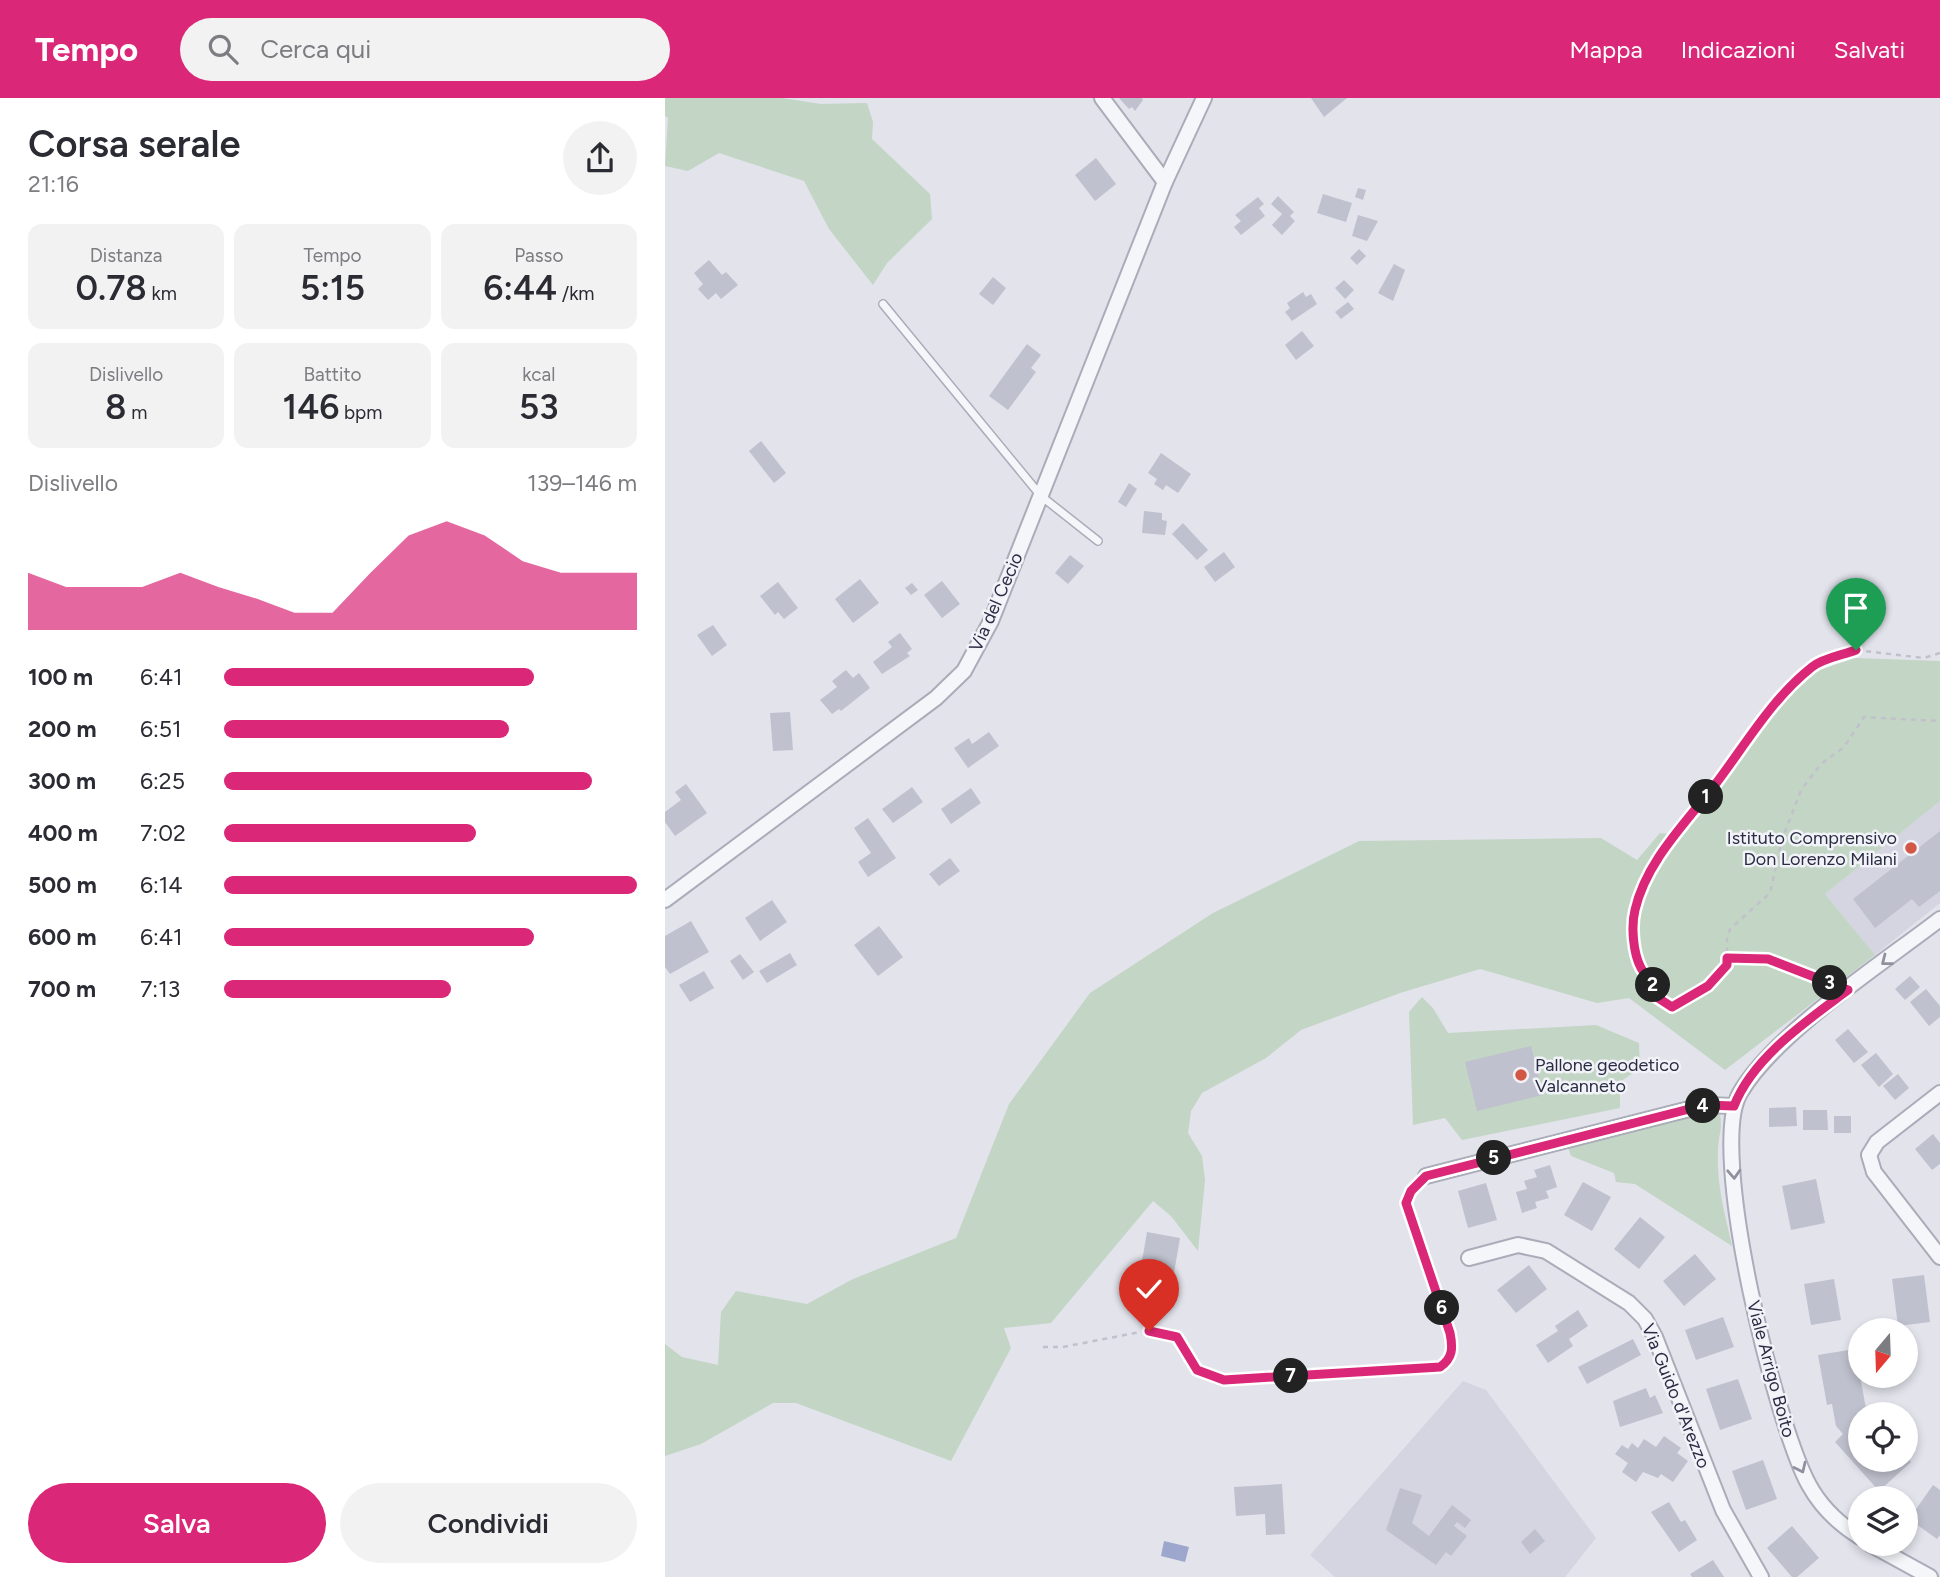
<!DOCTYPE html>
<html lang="it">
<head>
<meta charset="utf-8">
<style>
  :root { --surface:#fff; --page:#f2f2f3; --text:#2b2b33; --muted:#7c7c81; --accent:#db2777 }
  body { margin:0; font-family:Figtree,sans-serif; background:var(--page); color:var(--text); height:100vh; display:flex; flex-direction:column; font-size:26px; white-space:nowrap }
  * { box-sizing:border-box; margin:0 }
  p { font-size:23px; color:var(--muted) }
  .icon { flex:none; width:38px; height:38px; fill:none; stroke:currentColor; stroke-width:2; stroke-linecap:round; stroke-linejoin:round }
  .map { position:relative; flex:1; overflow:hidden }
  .side { display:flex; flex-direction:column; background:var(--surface); width:665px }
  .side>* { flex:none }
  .needle { width:46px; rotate:199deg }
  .buttons { position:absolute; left:1183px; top:1220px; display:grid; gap:14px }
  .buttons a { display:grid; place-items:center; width:70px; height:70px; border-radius:50%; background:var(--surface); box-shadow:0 4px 10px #0003; font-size:35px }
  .pin { position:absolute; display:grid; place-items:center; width:60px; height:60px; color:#fff; margin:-72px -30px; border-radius:50% 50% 50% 0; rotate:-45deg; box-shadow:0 0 7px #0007 }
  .pin .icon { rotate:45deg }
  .km { position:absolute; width:35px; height:35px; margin:-18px; border-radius:50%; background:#222; color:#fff; font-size:19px; line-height:35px; text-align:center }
  .round { display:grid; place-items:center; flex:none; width:74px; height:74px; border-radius:37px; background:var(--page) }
  .head { display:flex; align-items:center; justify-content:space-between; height:119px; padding:0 28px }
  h1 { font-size:38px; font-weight:600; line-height:52px }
  .metrics { display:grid; grid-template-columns:repeat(3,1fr); gap:10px; height:119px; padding:7px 28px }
  .metrics div { display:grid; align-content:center; border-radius:14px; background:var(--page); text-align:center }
  .metrics b { font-size:35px; font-weight:600 }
  .metrics small { font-size:19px; font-weight:400 }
  .metrics p { font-size:19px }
  .chart { height:196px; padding:14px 28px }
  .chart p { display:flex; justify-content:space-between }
  .chart svg { width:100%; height:126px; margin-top:7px; fill:var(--accent); opacity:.7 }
  .button { display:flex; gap:14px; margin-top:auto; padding:14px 28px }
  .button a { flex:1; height:80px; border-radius:42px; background:var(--accent); color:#fff; font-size:28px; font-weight:600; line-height:80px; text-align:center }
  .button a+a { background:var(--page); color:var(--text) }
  ul { padding:0 28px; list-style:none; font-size:23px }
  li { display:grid; grid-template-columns:112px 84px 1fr; align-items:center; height:52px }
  li i { height:18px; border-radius:9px; background:var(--accent) }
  header { display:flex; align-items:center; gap:42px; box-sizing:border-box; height:98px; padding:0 35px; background:var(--accent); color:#fff }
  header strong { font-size:33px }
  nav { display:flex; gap:38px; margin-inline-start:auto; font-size:24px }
  .search { width:490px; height:63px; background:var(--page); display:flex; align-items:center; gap:18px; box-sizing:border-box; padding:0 24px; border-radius:38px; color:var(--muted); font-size:26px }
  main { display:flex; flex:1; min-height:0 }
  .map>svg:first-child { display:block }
  .built { fill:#d4d5e0 }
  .green { fill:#c3d5c4 }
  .water { fill:#9da6cc }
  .building { fill:#bfc1ce }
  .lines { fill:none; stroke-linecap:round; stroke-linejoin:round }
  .lane-casing { stroke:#abacb9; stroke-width:10 }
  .street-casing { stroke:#abacb9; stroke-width:18 }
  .path { stroke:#c0c1ca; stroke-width:2.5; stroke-dasharray:5 5; stroke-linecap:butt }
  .lane { stroke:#f5f6f9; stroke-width:7 }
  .street { stroke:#f5f6f9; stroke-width:14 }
  .oneway { stroke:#90919e }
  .route-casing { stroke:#fff; stroke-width:14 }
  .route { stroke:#db2777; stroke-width:9 }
  .poi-dot { fill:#d35745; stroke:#f2f3f8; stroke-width:2.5 }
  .labels { text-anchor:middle; stroke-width:5; stroke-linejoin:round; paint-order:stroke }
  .street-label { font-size:18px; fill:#2a2c44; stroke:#f2f3f8 }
  .poi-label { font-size:18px; fill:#2a2c44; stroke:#f2f3f8; text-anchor:end }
</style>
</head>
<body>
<header>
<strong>Tempo</strong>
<div class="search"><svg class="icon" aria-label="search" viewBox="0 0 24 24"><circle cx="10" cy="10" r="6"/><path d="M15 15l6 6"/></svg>Cerca qui</div>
<nav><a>Mappa</a><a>Indicazioni</a><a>Salvati</a></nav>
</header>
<main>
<section class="side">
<div class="head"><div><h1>Corsa serale</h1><p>21:16</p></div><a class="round"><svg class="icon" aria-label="share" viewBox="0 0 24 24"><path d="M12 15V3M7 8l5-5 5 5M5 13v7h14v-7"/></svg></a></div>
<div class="metrics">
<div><p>Distanza</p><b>0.78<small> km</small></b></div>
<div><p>Tempo</p><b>5:15</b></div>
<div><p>Passo</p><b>6:44<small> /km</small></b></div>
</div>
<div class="metrics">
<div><p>Dislivello</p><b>8<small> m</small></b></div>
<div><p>Battito</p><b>146<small> bpm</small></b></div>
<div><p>kcal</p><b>53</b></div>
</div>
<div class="chart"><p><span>Dislivello</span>139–146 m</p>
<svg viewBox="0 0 160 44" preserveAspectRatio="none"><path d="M0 44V24L10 29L20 29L30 29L40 24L50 29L60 33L70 38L80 38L90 24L100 11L110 6L120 11L130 20L140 24L150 24L160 24V44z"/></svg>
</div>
<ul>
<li><b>100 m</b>6:41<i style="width:75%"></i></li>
<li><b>200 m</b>6:51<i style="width:69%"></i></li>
<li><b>300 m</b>6:25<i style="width:89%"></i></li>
<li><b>400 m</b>7:02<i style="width:61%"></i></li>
<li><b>500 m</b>6:14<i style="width:100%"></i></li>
<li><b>600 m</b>6:41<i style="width:75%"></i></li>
<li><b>700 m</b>7:13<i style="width:55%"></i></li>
</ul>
<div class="button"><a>Salva</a><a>Condividi</a></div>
</section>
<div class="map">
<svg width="1275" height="1479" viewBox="0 0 1275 1479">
  <rect width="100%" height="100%" fill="#e2e3eb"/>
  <!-- built -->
  <g class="built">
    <path d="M1275 703V805L1210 857 1160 796Z"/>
    <path d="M798 1283 821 1292 931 1440 900 1479H670L645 1457Z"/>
  </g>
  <!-- green -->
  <g class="green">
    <path d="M0 0H117L156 6 202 5 208 24 207 41 265 96 267 121 222 165 208 187 164 131 139 83 54 55 23 73 0 68 3 20 0 18Z"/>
    <path d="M1190 560 1275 563V703L1160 796 1210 857 1060 972 964 900 932 905 815 871 735 895 636 932 601 960 537 995 526 1013 523 1035 537 1058 540 1082 533 1153 506 1118 488 1103 386 1225 339 1230 346 1250 286 1363 131 1305H108L36 1346 0 1358V1246L17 1259 53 1267 56 1214 71 1193 142 1206 188 1181 291 1140 344 1006 425 895 548 815 694 743 936 740 972 762 995 735 1004 736 1143 576Z"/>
    <path d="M757 899 768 910 783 935 931 927 974 945 975 970 955 984V1010L797 1042 780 1020 748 1027 744 914Z"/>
    <path d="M1041 1013 1054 1014C1059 1028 1053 1038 1053 1052 1051 1085 1060 1116 1067 1148L970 1086 951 1084 949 1075 906 1058 903 1049Z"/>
  </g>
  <!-- water -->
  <path class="water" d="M499 1443 524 1449 520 1464 496 1458Z"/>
  <!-- building -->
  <g class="building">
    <path d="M454 0H477L478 2 470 13 467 9 464 11Z"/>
    <path d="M646 0H682L659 19Z"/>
    <path d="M431 60 451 86 430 103 410 77Z"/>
    <path d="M693 90 701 92 698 102 690 99Z"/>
    <path d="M658 96 687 105 681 124 652 115Z"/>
    <path d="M613 98 629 114 625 118 630 123 617 137 607 127 617 116 606 106Z"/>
    <path d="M593 99 599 106 594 110 600 118 576 137 569 129 576 123 570 117Z"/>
    <path d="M693 117 713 123 702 143 687 138Z"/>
    <path d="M694 151 701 158 692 167 685 160Z"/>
    <path d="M44 162 57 177 61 174 73 187 56 201 51 195 43 202 33 191 38 186 29 175Z"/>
    <path d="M729 166 740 172 728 203 713 195Z"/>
    <path d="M328 179 341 190 328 207 314 196Z"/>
    <path d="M679 182 689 192 680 201 670 190Z"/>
    <path d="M638 194 641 199 646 196 652 206 627 223 620 214 625 210 622 205Z"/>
    <path d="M683 204 689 211 676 221 670 214Z"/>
    <path d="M637 233 649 248 631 262 620 247Z"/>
    <path d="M362 246 376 257 366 270 371 274 343 312 324 298Z"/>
    <path d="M96 343 121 375 109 385 84 353Z"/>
    <path d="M496 355 526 376 513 395 501 387 498 392 489 386 492 381 483 375Z"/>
    <path d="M464 385 472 391 461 409 453 404Z"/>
    <path d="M479 413 497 415V422L502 423 500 437 477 435Z"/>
    <path d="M518 425 543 452 532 462 507 436Z"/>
    <path d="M559 454 570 469 550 484 539 469Z"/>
    <path d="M405 457 419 468 403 486 390 475Z"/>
    <path d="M195 481 214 505 188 525 170 501Z"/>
    <path d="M277 483 295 506 277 520 259 497Z"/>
    <path d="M113 484 133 510 119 521 113 514 110 517 95 498Z"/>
    <path d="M247 485 253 492 246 497 240 490Z"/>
    <path d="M48 527 62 547 47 558 32 537Z"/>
    <path d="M235 535 247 551 242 555 245 558 217 576 208 564 227 549 223 544Z"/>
    <path d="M181 572 188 580 194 575 205 590 176 613 174 611 167 616 155 602 172 589 167 583Z"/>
    <path d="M125 614 128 652 108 653 105 615Z"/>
    <path d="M324 634 334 648 303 670 289 650 304 640 307 646Z"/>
    <path d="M21 686 42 715 10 738 0 724V714L16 702 10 694Z"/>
    <path d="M247 689 258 704 228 725 217 711Z"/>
    <path d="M306 690 316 705 286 726 276 711Z"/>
    <path d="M203 720 231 760 203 779 193 764 206 755 189 730Z"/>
    <path d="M1275 733V793L1254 809 1247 801 1210 830 1188 801Z"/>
    <path d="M285 760 295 773 274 788 264 776Z"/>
    <path d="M107 802 122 824 95 843 80 820Z"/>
    <path d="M26 823 44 854 5 876 0 869V838Z"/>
    <path d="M214 828 238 859 213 878 189 847Z"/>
    <path d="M125 855 132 867 102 885 94 873Z"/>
    <path d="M75 856 89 874 78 882 65 863Z"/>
    <path d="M39 873 49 890 25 904 14 887Z"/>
    <path d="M1245 878 1255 889 1240 902 1230 891Z"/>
    <path d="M1261 891 1275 908V919L1264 928 1245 904Z"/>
    <path d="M1183 931 1203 954 1189 965 1170 942Z"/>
    <path d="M866 948 878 997 812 1013 800 964Z"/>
    <path d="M1211 955 1228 976 1214 989 1196 967Z"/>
    <path d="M1233 976 1244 990 1230 1002 1218 988Z"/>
    <path d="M1131 1009 1132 1028 1104 1029V1010Z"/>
    <path d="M1138 1012H1162L1163 1032H1138Z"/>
    <rect x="1169" y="1018" width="17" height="17"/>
    <path d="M1268 1036 1275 1045V1066L1267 1072 1250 1051Z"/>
    <path d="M885 1067 892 1089 881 1093 884 1100 870 1104 872 1110 857 1115 851 1094 862 1091 859 1083 872 1079 869 1072Z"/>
    <path d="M1151 1081 1160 1125 1126 1132 1117 1088Z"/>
    <path d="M918 1084 946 1099 927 1133 899 1117Z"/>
    <path d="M821 1085 832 1122 803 1130 793 1093Z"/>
    <path d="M975 1119 1000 1139 974 1171 949 1151Z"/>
    <path d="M482 1134 515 1140 504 1204 471 1198Z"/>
    <path d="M1030 1156 1051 1181 1019 1208 998 1183Z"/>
    <path d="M864 1167 882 1191 851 1215 832 1192Z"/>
    <path d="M1259 1177 1265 1224 1233 1228 1227 1181Z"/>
    <path d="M1169 1181 1176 1222 1146 1227 1139 1186Z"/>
    <path d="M913 1212 923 1228 904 1241 908 1248 883 1265 871 1247 893 1233 890 1228Z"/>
    <path d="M1058 1219 1069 1249 1031 1262 1020 1232Z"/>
    <path d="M968 1241 976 1257 922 1286 913 1269Z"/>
    <path d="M1190 1251 1202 1316H1195V1362H1241V1358L1246 1364 1214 1393 1170 1344 1178 1336 1171 1328 1167 1306 1162 1307 1153 1257Z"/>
    <path d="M1073 1281 1087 1321 1055 1332 1041 1291Z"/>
    <path d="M981 1290 985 1300 990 1297 998 1315 955 1329 948 1303Z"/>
    <path d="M999 1338 1016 1350 1012 1355 1023 1363 1008 1384 996 1376 993 1380 978 1374 971 1384 957 1374 963 1365 950 1356 957 1347 963 1351 967 1345 973 1350 979 1341 991 1349Z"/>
    <path d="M1098 1362 1112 1401 1081 1412 1067 1373Z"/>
    <path d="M617 1386 620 1436 601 1437 600 1416 571 1418 569 1389Z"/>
    <path d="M1268 1387 1275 1392V1437L1272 1441 1244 1421Z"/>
    <path d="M735 1390 757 1397 747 1425 764 1438 787 1407 806 1422 800 1430 792 1424 789 1428 802 1438 786 1458 781 1454 771 1467 721 1432Z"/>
    <path d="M1004 1404 1016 1424 1020 1422 1032 1442 1014 1454 986 1414Z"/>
    <path d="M1127 1428 1154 1460 1132 1479H1127L1102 1450Z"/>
    <path d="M870 1431 880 1443 865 1456 856 1444Z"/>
    <path d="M1048 1462 1059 1479H1027L1025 1476Z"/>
  </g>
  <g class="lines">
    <!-- lane casing -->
    <g class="lane-casing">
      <g id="lane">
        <path d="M218 206 376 398 433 443"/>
        <path d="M484 1232 512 1239 532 1272 559 1282 775 1269C788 1260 788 1250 785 1235L741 1105 751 1087 761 1078"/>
      </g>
    </g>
    <!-- street casing -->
    <g class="street-casing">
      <g id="street">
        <path d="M437 0 500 84"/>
        <path d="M0 802 271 600 299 573 326 523 500 84 539 0"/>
        <path d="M1275 995 1212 1044 1204 1057 1209 1074 1275 1159"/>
        <path d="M761 1078 1040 1007 1069 1008"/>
        <path d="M804 1160 853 1147 881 1153 964 1205 980 1221 990 1239 1058 1412 1096 1479"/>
        <path d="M1195 1439C1174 1426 1156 1409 1144 1387 1111 1327 1042 1051 1075 995 1110 935 1218 865 1275 821"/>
        <path d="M1205 1446 1265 1479"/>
      </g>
    </g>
    <!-- path -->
    <g class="path">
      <path d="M1275 555 1259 560 1191 552 1148 568 1098 621 1046 693 1010 734 977 791 969 815 968 838 975 869 987 882 990 898 1007 909 1043 888 1062 867V841L1065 831 1105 795 1117 742 1136 692 1156 666 1179 649 1199 619 1275 623"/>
      <path d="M1063 860 1103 861 1167 886"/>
      <path d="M378 1249H398L475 1234"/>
    </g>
    <!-- lane -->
    <use href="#lane" class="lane"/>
    <!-- street -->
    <use href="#street" class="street"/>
  </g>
  <!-- one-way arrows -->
  <defs><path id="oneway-chevron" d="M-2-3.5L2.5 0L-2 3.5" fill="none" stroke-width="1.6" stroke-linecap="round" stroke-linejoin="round" transform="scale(1.75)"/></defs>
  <g class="oneway">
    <use href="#oneway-chevron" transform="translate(1221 863) rotate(142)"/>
    <use href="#oneway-chevron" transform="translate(1069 1076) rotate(87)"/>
    <use href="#oneway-chevron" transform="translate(1136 1370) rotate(65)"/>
  </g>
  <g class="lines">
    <!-- route casing -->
    <g class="route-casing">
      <path id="route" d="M484 1233 512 1239 532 1272 559 1282 775 1269C788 1260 788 1250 785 1235L741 1105 746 1093 761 1078 1040 1007 1069 1008C1088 959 1143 922 1183 892L1103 861 1062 860V867L1043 888 1007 909 990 898C987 885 982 880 976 870 968 855 966 828 970 812 981 765 1017 729 1046 692 1078 651 1105 602 1147 569 1158 560 1178 557 1191 552"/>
    </g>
    <!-- route -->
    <use href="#route" class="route"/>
  </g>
  <!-- markers -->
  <g class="poi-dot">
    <circle cx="1246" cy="750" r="7"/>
    <circle cx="856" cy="977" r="7"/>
  </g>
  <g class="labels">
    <!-- street labels -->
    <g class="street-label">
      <text transform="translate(331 504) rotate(-66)" y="6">Via del Cecio</text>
      <text transform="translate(1106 1271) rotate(75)" y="6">Viale Arrigo Boito</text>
      <text transform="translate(1011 1298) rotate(68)" y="6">Via Guido d'Arezzo</text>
    </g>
    <!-- poi labels -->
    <g class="poi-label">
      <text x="1232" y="746">Istituto Comprensivo<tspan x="1232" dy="21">Don Lorenzo Milani</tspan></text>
      <text x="870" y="973" text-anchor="start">Pallone geodetico<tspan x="870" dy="21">Valcanneto</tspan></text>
    </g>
  </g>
</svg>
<div class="buttons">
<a><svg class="needle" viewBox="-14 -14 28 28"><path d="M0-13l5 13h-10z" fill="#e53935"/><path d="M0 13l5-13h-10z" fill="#7c7c81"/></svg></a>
<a><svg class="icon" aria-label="locate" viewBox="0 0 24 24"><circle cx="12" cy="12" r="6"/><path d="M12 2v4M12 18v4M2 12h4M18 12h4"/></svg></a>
<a><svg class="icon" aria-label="layers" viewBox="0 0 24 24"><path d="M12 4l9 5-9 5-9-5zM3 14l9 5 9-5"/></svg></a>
</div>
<div class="pin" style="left:1191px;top:552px;background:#1e9e55"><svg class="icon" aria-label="arrive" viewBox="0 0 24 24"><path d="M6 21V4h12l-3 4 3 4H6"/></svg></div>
<div class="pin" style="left:484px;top:1233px;background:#d93025"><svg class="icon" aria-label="check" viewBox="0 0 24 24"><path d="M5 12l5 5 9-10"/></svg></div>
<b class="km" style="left:1041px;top:699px">1</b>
<b class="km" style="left:988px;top:887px">2</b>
<b class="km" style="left:1165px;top:885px">3</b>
<b class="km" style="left:1038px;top:1008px">4</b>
<b class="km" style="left:829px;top:1060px">5</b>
<b class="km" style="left:777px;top:1210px">6</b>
<b class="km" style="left:626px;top:1278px">7</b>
</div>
</main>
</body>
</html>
